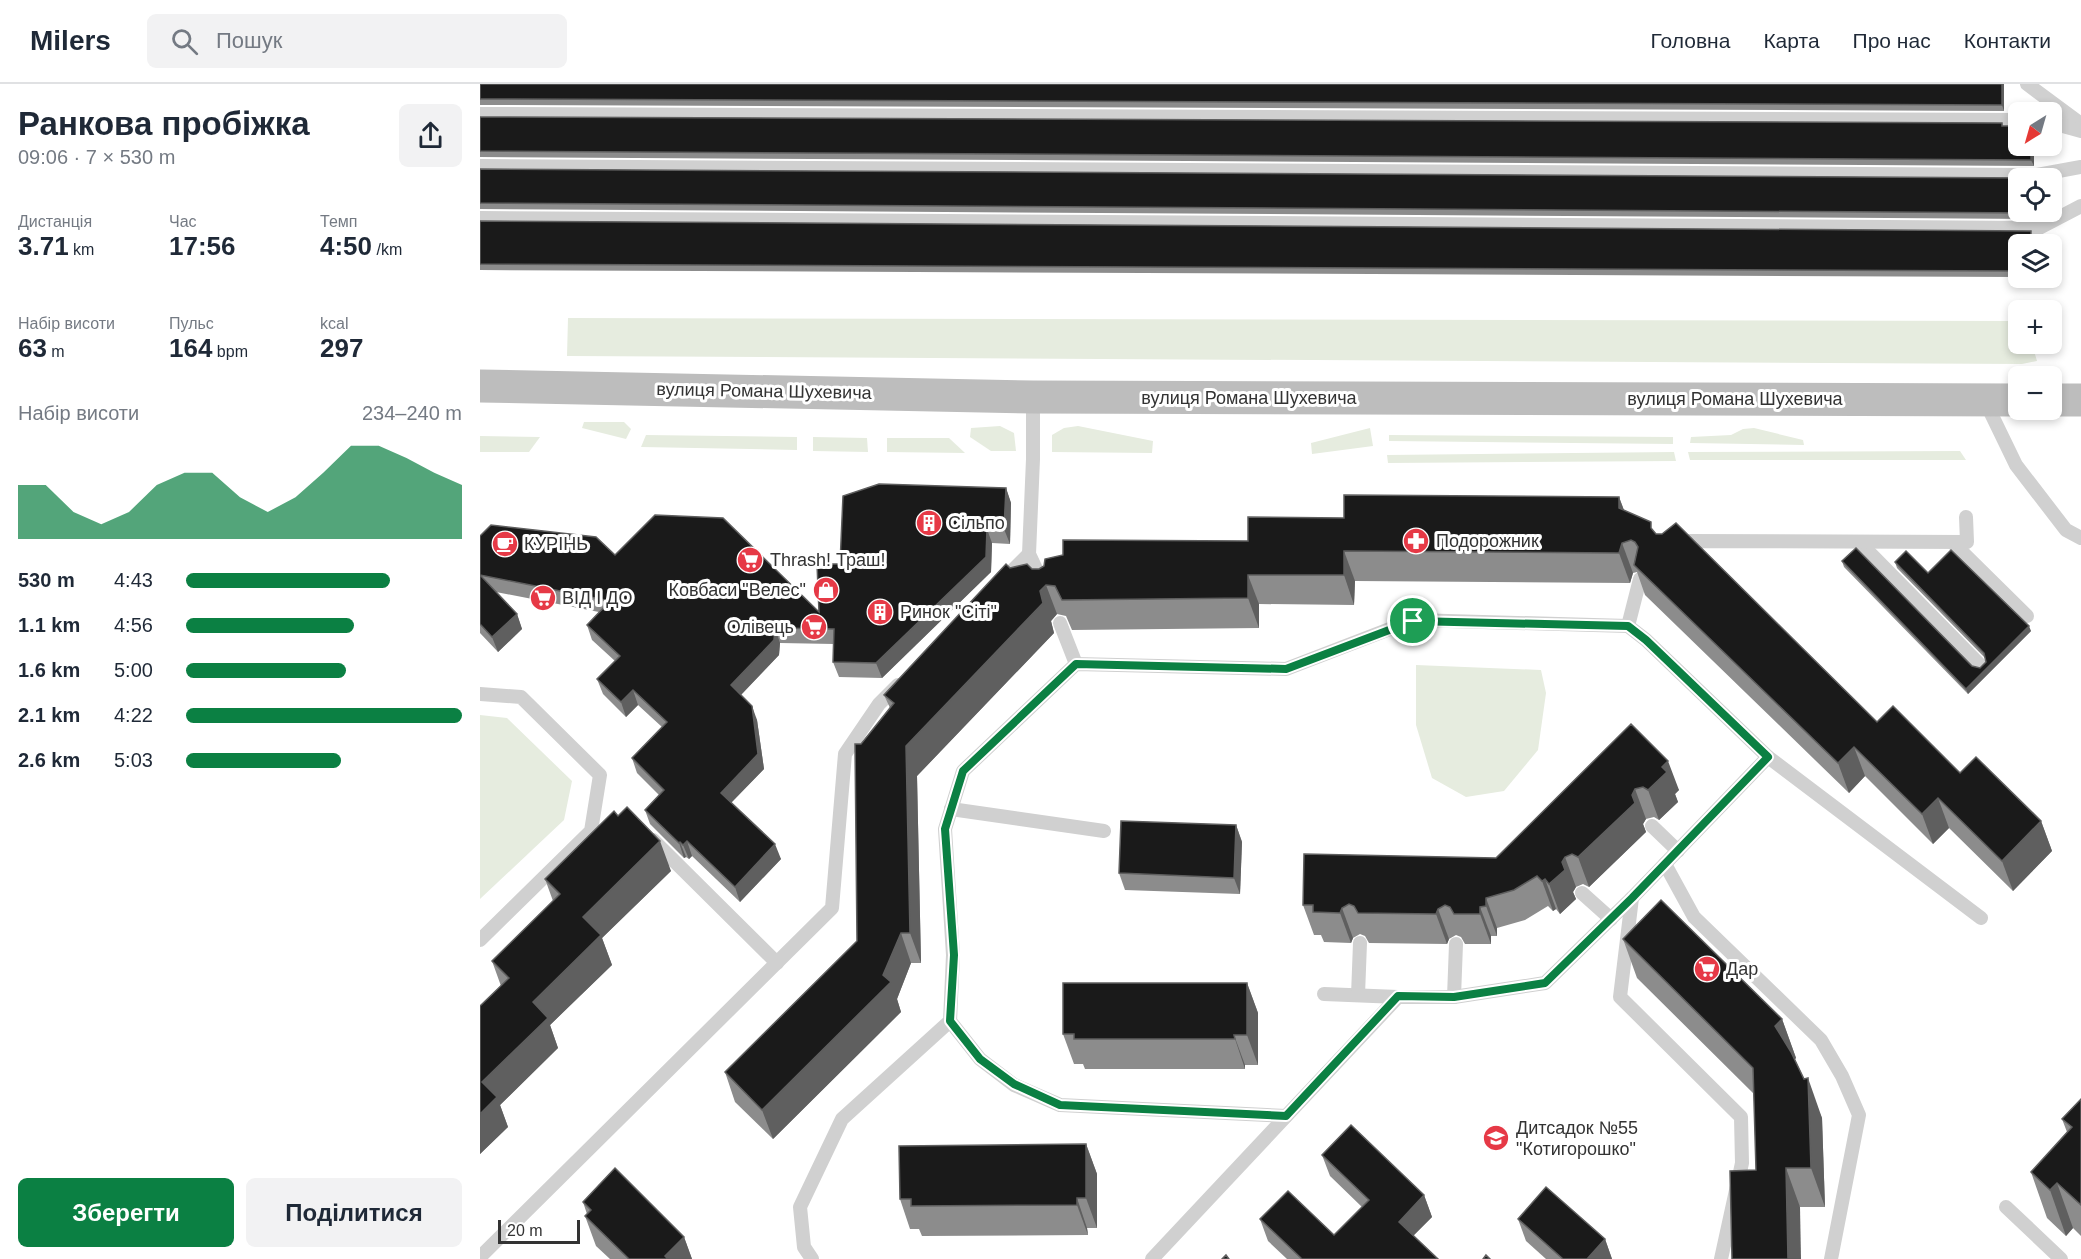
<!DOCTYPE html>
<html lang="uk">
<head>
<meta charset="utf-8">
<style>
  :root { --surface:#fff; --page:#f2f2f3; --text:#1f2937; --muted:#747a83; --line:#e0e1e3; --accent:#0b8043 }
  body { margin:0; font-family:Arial,sans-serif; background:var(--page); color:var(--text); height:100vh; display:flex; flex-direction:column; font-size:22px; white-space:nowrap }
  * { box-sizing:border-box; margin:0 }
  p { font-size:20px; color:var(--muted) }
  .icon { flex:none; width:33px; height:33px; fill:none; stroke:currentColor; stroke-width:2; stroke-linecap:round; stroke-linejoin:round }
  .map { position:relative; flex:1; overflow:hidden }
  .drawer { display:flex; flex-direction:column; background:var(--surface); width:480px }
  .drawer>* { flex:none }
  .needle { width:39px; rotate:217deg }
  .buttons { position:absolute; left:1528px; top:18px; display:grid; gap:12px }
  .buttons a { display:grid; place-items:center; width:54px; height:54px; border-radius:9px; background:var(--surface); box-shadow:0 3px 9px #0003; font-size:30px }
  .scale { position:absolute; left:18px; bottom:15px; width:82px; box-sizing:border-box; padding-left:6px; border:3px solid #333; border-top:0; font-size:16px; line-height:21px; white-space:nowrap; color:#333; -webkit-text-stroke:4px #fff; paint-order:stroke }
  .pin { position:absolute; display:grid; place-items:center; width:51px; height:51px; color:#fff; margin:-26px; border:3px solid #fff; border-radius:50%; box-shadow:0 2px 6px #0007 }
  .round { display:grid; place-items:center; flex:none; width:63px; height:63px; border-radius:9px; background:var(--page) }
  .overview { display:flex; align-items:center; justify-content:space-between; height:102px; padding:0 18px }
  h1 { font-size:33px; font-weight:600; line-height:45px }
  .figures { display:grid; grid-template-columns:repeat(3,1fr); gap:9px; height:102px; padding:6px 18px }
  .figures div { display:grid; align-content:center }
  .figures b { font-size:26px; font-weight:600 }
  .figures small { font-size:16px; font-weight:400 }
  .figures p { font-size:16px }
  .chart { height:168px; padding:12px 18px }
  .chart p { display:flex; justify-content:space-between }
  .chart svg { width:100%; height:108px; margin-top:6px; fill:var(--accent); opacity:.7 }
  .cta { display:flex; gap:12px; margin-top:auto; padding:12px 18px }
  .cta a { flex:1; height:69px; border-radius:9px; background:var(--accent); color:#fff; font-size:24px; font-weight:600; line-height:69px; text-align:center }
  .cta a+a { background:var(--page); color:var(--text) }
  ul { padding:0 18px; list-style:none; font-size:20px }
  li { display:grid; grid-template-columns:96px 72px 1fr; align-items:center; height:45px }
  li i { height:15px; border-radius:8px; background:var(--accent) }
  header { display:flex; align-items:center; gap:36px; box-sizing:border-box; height:84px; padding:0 30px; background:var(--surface); border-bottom:2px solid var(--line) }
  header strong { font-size:28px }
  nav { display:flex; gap:33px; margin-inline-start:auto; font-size:21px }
  .search { width:420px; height:54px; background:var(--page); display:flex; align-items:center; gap:15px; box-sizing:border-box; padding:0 21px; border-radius:9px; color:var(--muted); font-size:22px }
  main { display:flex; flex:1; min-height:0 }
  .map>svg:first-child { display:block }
  .green { fill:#e6ecdf }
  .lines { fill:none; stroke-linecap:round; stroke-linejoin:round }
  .service { stroke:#d0d0d0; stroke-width:14 }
  .secondary { stroke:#bdbdbd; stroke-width:33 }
  .wall { fill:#8c8c8c }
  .shaded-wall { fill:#5f5f5f }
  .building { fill:#1a1a1a; stroke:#5f5f5f; stroke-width:1.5 }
  .route-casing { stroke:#fff; stroke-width:12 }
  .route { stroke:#0b8043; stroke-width:8 }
  .labels { text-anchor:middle; stroke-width:6; stroke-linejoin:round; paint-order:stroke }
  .street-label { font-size:18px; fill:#333; stroke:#fff }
  .poi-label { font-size:18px; fill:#333; stroke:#fff; text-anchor:start }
</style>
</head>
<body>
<header>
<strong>Milers</strong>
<div class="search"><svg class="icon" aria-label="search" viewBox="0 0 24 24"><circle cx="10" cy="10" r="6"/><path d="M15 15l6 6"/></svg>Пошук</div>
<nav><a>Головна</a><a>Карта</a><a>Про нас</a><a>Контакти</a></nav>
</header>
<main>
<section class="drawer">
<div class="overview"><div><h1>Ранкова пробіжка</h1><p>09:06 · 7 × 530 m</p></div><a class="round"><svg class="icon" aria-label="share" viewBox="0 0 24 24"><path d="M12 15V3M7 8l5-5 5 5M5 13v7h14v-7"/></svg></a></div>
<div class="figures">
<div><p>Дистанція</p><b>3.71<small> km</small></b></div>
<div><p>Час</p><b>17:56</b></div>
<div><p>Темп</p><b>4:50<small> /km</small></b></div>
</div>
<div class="figures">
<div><p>Набір висоти</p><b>63<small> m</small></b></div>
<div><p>Пульс</p><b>164<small> bpm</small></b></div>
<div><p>kcal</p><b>297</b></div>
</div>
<div class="chart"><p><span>Набір висоти</span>234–240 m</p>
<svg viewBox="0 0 160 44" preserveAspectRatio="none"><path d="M0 44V22L10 22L20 33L30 38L40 33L50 22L60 17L70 17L80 27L90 33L100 27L110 17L120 6L130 6L140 11L150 17L160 22V44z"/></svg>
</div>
<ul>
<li><b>530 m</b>4:43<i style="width:74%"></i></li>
<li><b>1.1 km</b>4:56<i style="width:61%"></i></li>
<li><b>1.6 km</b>5:00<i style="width:58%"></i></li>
<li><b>2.1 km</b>4:22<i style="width:100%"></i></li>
<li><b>2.6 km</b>5:03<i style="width:56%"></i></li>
</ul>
<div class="cta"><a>Зберегти</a><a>Поділитися</a></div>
</section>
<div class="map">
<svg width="1601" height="1175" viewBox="0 0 1601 1175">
  <rect width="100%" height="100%" fill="#fff"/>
  <!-- green -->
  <g class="green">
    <path d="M88 234 1539 237V260H1552L1557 277 1542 280 87 272Z"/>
    <path d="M104 338H144L151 345 146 355 102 344Z"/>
    <path d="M520 342 534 349 536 367H511L490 353 491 344Z"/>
    <path d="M598 342 673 357 672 369 572 368V351L584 344Z"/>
    <path d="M890 344 893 362 832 370 831 359Z"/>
    <path d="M1274 344 1323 356 1324 361 1210 359 1211 353 1251 351 1263 345Z"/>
    <path d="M166 351 317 353V366L161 363Z"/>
    <path d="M909 351 1193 353V360L909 357Z"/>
    <path d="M0 352 60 353 49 368H0Z"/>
    <path d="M333 353 387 354 388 368 333 367Z"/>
    <path d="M407 354H469L485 369 407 368Z"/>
    <path d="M1480 367 1486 376H1210L1208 368Z"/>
    <path d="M1194 368 1196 377 908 379 907 371Z"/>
    <path d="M936 581 1061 586 1066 609 1058 666 1024 707 986 713 952 694 936 641Z"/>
    <path d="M0 631 27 634 92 697 84 736 0 815Z"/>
  </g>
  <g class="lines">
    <!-- service -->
    <g class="service">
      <path d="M1547 0 1601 40"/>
      <path d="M0 30 1539 36"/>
      <path d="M1572 39 1601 47"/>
      <path d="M0 82 1557 91 1601 83"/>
      <path d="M0 134 1559 144 1601 122"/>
      <path d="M553 313V375L549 470 563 500"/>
      <path d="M1505 317 1536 381 1586 446 1601 454"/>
      <path d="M1379 458 1500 581"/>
      <path d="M1472 458 1547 532"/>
      <path d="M1198 464 1204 457 1487 458 1486 433"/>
      <path d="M523 496 549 470"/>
      <path d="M580 539 596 580"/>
      <path d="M1148 542 1160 495"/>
      <path d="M0 610 41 613 120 691 111 747 0 856"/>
      <path d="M471 725 624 747"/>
      <path d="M1172 742 1198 767"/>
      <path d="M173 756 297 879"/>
      <path d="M1185 780 1214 833 1341 956 1362 992 1379 1031 1351 1175"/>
      <path d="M1102 809 1131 835"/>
      <path d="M1152 814 1140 913 1261 1033 1262 1079 1241 1175"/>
      <path d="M844 910 918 913"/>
      <path d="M878 911 880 859"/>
      <path d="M974 913 976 860"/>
      <path d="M470 937 500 975 534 1001 580 1021 806 1032"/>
      <path d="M1526 1123 1581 1175"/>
      <path d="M0 1173 352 824 365 670 399 620 418 601"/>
      <path d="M332 1175 324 1163 320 1123 362 1035 470 937 473 871 465 745 483 687 596 580 806 585 933 536 1148 542 1166 556 1288 673 1501 834"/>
      <path d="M672 1175 918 913H974L1065 899 1152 814 1288 673"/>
    </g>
    <!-- secondary -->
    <g class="secondary">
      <path d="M0 302 553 313 1539 316"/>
      <path d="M1572 316H1601"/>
    </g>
  </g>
  <!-- wall -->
  <g class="wall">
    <path d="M0 0H1524V27L0 21Z"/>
    <path d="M0 33 1522 39 1523 42 1554 62V82L0 73Z"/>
    <path d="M0 85 1554 128V135L0 125Z"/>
    <path d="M0 137 1553 153 1579 160V194H1566H1572V160H1539V193L0 186Z"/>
    <path d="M526 404 531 419 530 460 512 459 511 488 402 594 359 593 353 578 354 560 300 559 299 571 261 611 277 636 284 685 251 719 301 775 260 818 212 772 209 775 206 773 204 774 170 740 165 726 179 711 157 689 152 674 182 643 158 621 146 633 123 610 117 595 135 577 112 556 107 541 119 528 16 508 37 530 42 545 18 568 0 549V452L135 471 339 528 360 480Z"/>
    <path d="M1139 413 1144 426 1174 448 1397 638 1561 737 1572 767 1533 807 1469 744 1453 760 1385 692 1369 709 1165 511 1157 488 1153 489 1150 499 875 497 874 521 779 520V544L592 546 586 532 577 530 571 537 574 549 437 692 441 879H431L417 915 421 928 293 1055 255 1018 245 988 377 857 381 660 410 624 404 611 530 484 559 485 768 457 864 434Z"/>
    <path d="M1362 477 1492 582 1500 584 1506 578 1505 574 1417 484 1415 478 1448 489 1551 547 1488 610 1364 483Z"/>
    <path d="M1151 640 1199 706 1195 710 1198 718 1179 736 1174 733 1166 735 1163 740 1166 748 1109 803 1103 800 1096 803 1093 808 1096 815 1080 830 1076 825 1073 827 1068 822 1045 836 1017 844V852H1011V860H985L981 853 976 851 969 855 967 860 889 859 885 852 880 850 873 854 871 859 844 858 841 851H834L823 821 1016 774Z"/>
    <path d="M138 732 191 787 122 854 132 881 70 941 78 964 20 1021 28 1043 0 1070 21 902 12 877 73 817 65 795Z"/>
    <path d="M756 741 762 758 760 810 645 806 639 789Z"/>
    <path d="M1143 855 1302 935 1316 974 1315 975 1342 1034 1345 1123H1320L1276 1086 1274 1010 1157 894Z"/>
    <path d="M767 899 778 929V981H765V985H605L603 980H594L583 950Z"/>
    <path d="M1601 1015V1152L1593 1144 1586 1152 1567 1134 1551 1088 1587 1048 1582 1035Z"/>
    <path d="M606 1060 617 1090V1144H607L608 1151 442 1152 439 1145H430L420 1115Z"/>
    <path d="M842 1071 944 1111 952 1133 933 1152 958 1175H807L788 1157 780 1135 854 1151 882 1123 850 1092Z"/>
    <path d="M103 1118 204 1153 212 1175H130L116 1162 105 1132 107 1130Z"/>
    <path d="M1038 1135 1125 1155 1132 1175H1066L1046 1157Z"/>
  </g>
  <!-- shaded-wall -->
  <g class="shaded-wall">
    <path d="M1522 0H1524V27L1522 21Z"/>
    <path d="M1551 62H1554V82L1551 76Z"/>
    <path d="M1577 154 1579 160V194L1577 188Z"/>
    <path d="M526 404 531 419 530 460 524 445Z"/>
    <path d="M1139 413 1150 443 1139 424Z"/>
    <path d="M507 445 512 459 511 488 402 594 396 579Z"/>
    <path d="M1142 459 1153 489 1150 499 1139 469Z"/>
    <path d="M864 467 875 497 874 521 864 491Z"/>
    <path d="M768 491 779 520V544L768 514Z"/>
    <path d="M566 501 577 530 571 537 574 549 437 692 441 879 430 849 426 662Z"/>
    <path d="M37 530 42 545 18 568 12 553Z"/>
    <path d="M1549 542 1551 547 1488 610 1486 605Z"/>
    <path d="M295 544 300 559 299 571 256 616 251 601Z"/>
    <path d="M153 606 158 621 146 633 141 618Z"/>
    <path d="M272 622 277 636 284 685 246 724 241 709Z"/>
    <path d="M1374 663 1385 692 1369 709 1358 679Z"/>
    <path d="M1188 677 1199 706 1195 710 1198 718 1179 736 1168 706 1182 683Z"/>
    <path d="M1155 705 1166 735 1163 740 1166 748 1109 803 1098 773 1152 711Z"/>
    <path d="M1458 714 1469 744 1453 760 1442 730Z"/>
    <path d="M1561 737 1572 767 1533 807 1522 777Z"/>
    <path d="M756 741 762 758 760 810 754 794Z"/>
    <path d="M180 757 191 787 122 854 132 881 70 941 78 964 20 1021 28 1043 0 1070V1030L2 998 53 918 103 833Z"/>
    <path d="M207 757 212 772 209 775 203 761Z"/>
    <path d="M200 758 206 773 204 774 199 759Z"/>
    <path d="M295 760 301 775 260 818 255 803Z"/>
    <path d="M1085 773 1096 803 1093 808 1096 815 1080 830 1069 800Z"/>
    <path d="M1065 795 1076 825 1073 827 1062 797Z"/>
    <path d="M1006 814 1017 844V852L1006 822Z"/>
    <path d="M1000 823 1011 852V860L1000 830Z"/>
    <path d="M862 824 873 854 871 859 860 829Z"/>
    <path d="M958 825 969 855 967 860 956 830Z"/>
    <path d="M421 849 431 879 417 915 421 928 293 1055 282 1026 403 891Z"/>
    <path d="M767 899 778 929V981L767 951Z"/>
    <path d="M1302 935 1316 974 1309 981 1295 942Z"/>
    <path d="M754 951 765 981V985L755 955Z"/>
    <path d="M1328 994 1342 1034 1345 1123 1331 1084Z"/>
    <path d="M606 1060 617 1090V1144L606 1114Z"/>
    <path d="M1306 1084 1320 1123 1321 1175H1308Z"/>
    <path d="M1577 1099 1593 1144 1586 1152 1570 1106Z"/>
    <path d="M944 1111 952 1133 926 1159 919 1138Z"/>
    <path d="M597 1114 607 1144 608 1151 597 1121Z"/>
    <path d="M204 1153 212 1175H186L185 1172Z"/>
    <path d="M1125 1155 1132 1175H1107Z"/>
  </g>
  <!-- building -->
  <g class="building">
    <path d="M0 0H1522V21L0 15Z"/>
    <path d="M0 33 1522 39V42H1539V62H1551V76L0 67Z"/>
    <path d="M0 85 1551 94H1539V128H1551V129L0 119Z"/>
    <path d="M0 137 1551 147V153L1577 154V188H1572V160H1539V187L0 180Z"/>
    <path d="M399 400 526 404 524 445H507L506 473 396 579 353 578 354 545 295 544 294 556 251 601 272 622 278 670 241 709 295 760 255 803 207 757 203 761 200 758 199 759 165 726 184 706 152 674 187 638 153 606 141 618 117 595 140 572 107 541 130 517 0 491 37 530 12 553 0 540V452L11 441 116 453 135 471 175 431 243 434 339 528 337 480H360L363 412Z"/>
    <path d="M864 411 1139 413V424L1171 438V444L1176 450H1182L1196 439 1397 638 1413 622 1480 689 1496 673 1561 737 1522 777 1458 714 1442 730 1374 663 1358 679 1154 481 1158 463 1155 458 1151 456 1142 459 1139 469 864 467V491H768V514L582 516 575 502 566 501 560 507 563 519 426 662 430 849H421L403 891 411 898 282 1026 245 988 377 857 375 660H381L414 619 404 611 526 480 530 484 547 480 552 485H559L564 482 565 475 583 471V456L768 457V433L864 434Z"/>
    <path d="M1376 464 1492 582 1500 584 1506 578 1504 569 1415 478 1426 467 1448 489 1471 466 1549 542 1486 605 1362 477Z"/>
    <path d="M1151 640 1188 677 1182 683 1187 688 1168 706 1163 703 1155 705 1152 711 1155 719 1098 773 1092 770 1085 773 1082 778 1085 786 1069 800 1065 795 1062 797 1057 792 1034 806 1006 814V822L1000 823V830H974L970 823 965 821 958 825 956 830 878 829 874 822 869 820 862 824 860 829 833 828V821H823L824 770 1016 774Z"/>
    <path d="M147 723 180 757 103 833 121 851 53 918 68 934 2 998 17 1013 0 1030V922L29 894 12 877 80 810 65 795 134 727 138 732Z"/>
    <path d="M641 737 756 741 754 794 639 789Z"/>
    <path d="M1181 816 1302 935 1295 942 1311 968 1324 995 1328 994 1331 1084H1306L1308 1175H1252L1250 1087 1276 1086 1273 984 1143 855Z"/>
    <path d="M583 899H767V951H754L755 955H594V950H583Z"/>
    <path d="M1601 1015V1121L1577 1099 1570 1106 1551 1088 1592 1043 1582 1035Z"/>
    <path d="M871 1041 944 1111 919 1138 958 1175H822L780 1135 808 1107 854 1151 889 1116 842 1071Z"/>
    <path d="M606 1060V1114H597V1121L431 1122V1115H420L419 1062Z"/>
    <path d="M135 1084 204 1153 185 1172 188 1175H149L105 1132 111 1126 103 1118Z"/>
    <path d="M1066 1103 1125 1155 1107 1175H1083L1038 1135Z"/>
    <path d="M746 1171 749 1175H742Z"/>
    <path d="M1006 1171 1010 1175H1003Z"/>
  </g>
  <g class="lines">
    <!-- route casing -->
    <g class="route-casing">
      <path id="route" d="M933 537 1148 542 1166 556 1288 673 1152 814 1065 899 974 913 918 912 806 1032 580 1021 534 1000 500 975 470 937 474 871 465 745 483 687 596 580 806 585Z"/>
    </g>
    <!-- route -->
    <use href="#route" class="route"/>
  </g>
  <!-- icons -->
  <defs>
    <g id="building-disc" transform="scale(1.35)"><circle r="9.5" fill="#e63946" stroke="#fff"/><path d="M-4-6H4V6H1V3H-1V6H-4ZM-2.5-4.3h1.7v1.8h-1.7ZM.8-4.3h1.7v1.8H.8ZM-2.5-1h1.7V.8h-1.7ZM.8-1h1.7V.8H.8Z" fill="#fff"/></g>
    <g id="pharmacy-disc" transform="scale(1.35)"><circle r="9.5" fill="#e63946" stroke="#fff"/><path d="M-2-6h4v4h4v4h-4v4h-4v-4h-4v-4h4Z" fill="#fff"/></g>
    <g id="cafe-disc" transform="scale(1.35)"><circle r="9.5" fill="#e63946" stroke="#fff"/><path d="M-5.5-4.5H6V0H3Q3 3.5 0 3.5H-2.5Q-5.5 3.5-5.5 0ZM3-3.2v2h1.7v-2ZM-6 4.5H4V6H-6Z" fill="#fff"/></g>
    <g id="supermarket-disc" transform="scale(1.35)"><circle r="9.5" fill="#e63946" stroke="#fff"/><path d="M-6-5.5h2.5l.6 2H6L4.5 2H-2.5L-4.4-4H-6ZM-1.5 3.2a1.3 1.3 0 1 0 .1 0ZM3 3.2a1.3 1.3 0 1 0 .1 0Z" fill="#fff"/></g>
    <g id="shop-disc" transform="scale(1.35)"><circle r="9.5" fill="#e63946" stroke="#fff"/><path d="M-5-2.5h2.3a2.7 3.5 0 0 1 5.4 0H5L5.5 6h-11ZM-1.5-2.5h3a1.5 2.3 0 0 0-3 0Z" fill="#fff"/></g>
    <g id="school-disc" transform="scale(1.35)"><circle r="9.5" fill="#e63946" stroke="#fff"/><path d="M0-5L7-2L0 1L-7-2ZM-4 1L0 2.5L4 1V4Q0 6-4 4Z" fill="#fff"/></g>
  </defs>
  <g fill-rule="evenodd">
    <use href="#building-disc" x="449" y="439"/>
    <use href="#pharmacy-disc" x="936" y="457"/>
    <use href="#cafe-disc" x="25" y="460"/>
    <use href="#supermarket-disc" x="270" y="476"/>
    <use href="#shop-disc" x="346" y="506"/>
    <use href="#supermarket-disc" x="63" y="514"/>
    <use href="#building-disc" x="400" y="528"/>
    <use href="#supermarket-disc" x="334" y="543"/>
    <use href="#supermarket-disc" x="1227" y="885"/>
    <use href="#school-disc" x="1016" y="1054"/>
  </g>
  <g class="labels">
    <!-- street labels -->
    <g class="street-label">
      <text transform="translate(284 307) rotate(1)" y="6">вулиця Романа Шухевича</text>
      <text x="769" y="320">вулиця Романа Шухевича</text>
      <text x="1255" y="321">вулиця Романа Шухевича</text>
    </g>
    <!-- poi labels -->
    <g class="poi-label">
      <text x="468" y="445">Сільпо</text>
      <text x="956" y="463">Подорожник</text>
      <text x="44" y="466">КУРІНЬ</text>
      <text x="290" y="482">Thrash! Траш!</text>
      <text x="326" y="512" text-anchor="end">Ковбаси "Велес"</text>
      <text x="82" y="520">ВІД І ДО</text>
      <text x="420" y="534">Ринок "Сіті"</text>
      <text x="314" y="549" text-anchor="end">Олівець</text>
      <text x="1246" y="891">Дар</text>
      <text x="1036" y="1050">Дитсадок №55<tspan x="1036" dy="21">"Котигорошко"</tspan></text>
    </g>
  </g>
</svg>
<div class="buttons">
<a><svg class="needle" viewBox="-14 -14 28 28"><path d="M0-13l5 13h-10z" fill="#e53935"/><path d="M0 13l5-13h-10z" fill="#747a83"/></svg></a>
<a><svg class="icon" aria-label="locate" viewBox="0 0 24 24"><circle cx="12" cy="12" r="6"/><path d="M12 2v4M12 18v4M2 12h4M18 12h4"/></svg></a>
<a><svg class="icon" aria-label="layers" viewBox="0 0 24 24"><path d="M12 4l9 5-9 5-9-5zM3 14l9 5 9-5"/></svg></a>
<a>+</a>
<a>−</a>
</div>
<div class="scale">20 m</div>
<div class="pin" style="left:933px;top:537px;background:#1e9e55"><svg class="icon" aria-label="arrive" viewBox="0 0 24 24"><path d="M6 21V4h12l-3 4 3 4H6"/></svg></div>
</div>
</main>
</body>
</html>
